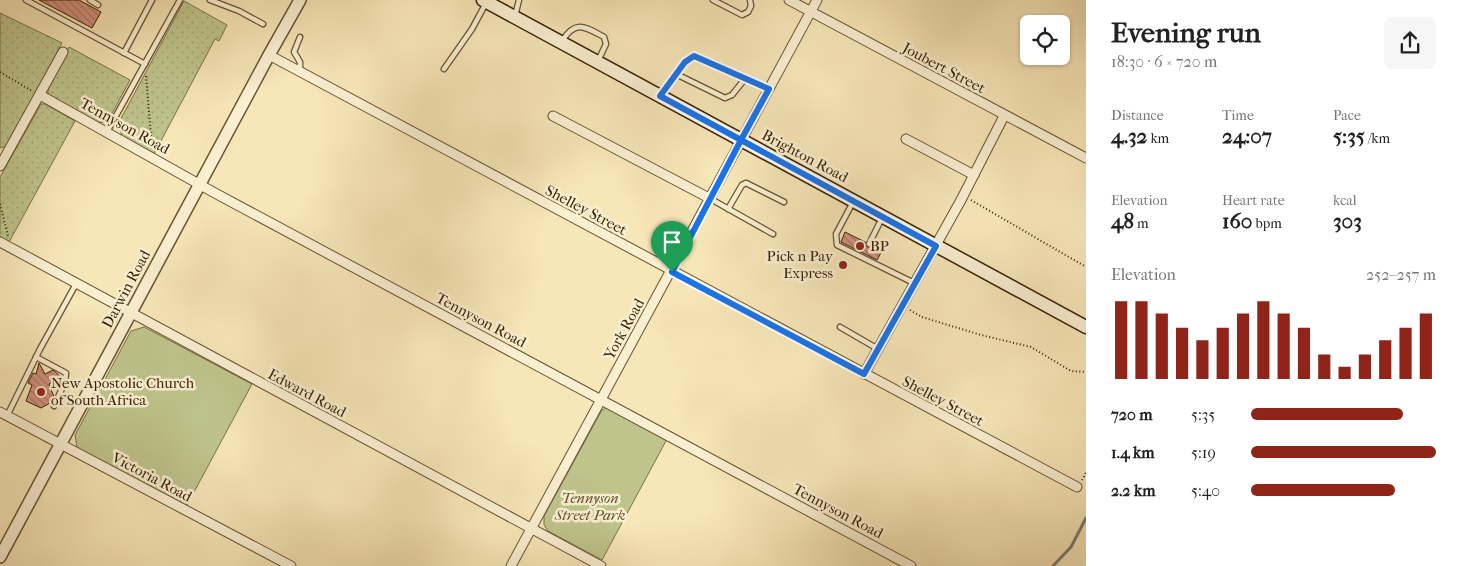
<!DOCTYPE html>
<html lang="en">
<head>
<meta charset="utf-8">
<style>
  :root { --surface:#fff; --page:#f6f6f6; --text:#222; --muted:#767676; --accent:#8f2418 }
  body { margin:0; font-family:"IM FELL French Canon",serif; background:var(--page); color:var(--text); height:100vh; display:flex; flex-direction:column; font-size:19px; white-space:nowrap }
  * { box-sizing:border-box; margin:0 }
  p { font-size:16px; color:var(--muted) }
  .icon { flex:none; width:28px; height:28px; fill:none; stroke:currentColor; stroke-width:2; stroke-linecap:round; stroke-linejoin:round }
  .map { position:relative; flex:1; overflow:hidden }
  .panel { display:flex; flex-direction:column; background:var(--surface); width:375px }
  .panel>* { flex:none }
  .controls { position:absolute; left:1020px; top:15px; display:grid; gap:10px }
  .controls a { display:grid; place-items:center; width:50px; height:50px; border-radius:8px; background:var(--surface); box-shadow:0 1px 4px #0004; font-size:25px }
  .pin { position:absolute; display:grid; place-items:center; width:42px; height:42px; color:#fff; margin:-51px -21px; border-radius:50% 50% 50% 0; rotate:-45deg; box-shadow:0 0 5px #0007 }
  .pin .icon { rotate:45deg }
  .round { display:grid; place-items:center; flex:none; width:52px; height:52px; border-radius:8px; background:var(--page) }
  .summary { display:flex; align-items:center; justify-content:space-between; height:85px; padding:0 25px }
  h1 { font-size:28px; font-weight:700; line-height:38px }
  .figures { display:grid; grid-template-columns:repeat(3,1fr); gap:8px; height:85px; padding:5px 25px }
  .figures div { display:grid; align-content:center }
  .figures b { font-size:21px; font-weight:700 }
  .figures small { font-size:14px; font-weight:400 }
  .figures p { font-size:14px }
  .chart { height:140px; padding:10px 25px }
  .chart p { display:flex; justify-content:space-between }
  .chart svg { width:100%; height:90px; margin-top:5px; stroke:var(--accent); stroke-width:6 }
  ul { padding:0 25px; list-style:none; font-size:16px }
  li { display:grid; grid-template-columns:80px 60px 1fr; align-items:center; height:38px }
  li i { height:12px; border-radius:6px; background:var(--accent) }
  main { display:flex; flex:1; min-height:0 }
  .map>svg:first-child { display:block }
  .grass { fill:url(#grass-dots); stroke:#7a7246 }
  .park { fill:#bfc48d; stroke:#7a7246 }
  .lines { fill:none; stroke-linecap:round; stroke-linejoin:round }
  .stream { stroke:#757f6e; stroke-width:3 }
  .building { fill:url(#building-back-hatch); stroke:#362000 }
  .service-casing { stroke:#66522e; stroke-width:7 }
  .minor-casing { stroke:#66522e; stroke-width:11 }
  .tertiary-casing { stroke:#66522e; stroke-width:14 }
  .secondary-casing { stroke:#362000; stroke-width:15 }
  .path { stroke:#362000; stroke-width:2; stroke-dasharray:1 2.5; stroke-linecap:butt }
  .service { stroke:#faefd1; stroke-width:4.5 }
  .minor { stroke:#faefd1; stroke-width:9 }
  .tertiary { stroke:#faefd1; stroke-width:11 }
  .secondary { stroke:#faefd1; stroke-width:12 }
  .route-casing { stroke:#fff; stroke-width:10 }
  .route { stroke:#1a73e8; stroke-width:6 }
  .poi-dot { fill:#8f2418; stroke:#faefd1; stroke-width:2 }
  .labels { text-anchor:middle; stroke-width:5; stroke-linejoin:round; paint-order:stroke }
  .street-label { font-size:15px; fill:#362000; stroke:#faefd1 }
  .poi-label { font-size:15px; fill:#362000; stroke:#faefd1; text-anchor:start }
  .park-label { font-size:15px; font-style:italic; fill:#5f512a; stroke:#faefd1 }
</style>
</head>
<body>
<main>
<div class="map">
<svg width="1086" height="566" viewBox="0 0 1086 566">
  <defs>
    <pattern id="grass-dots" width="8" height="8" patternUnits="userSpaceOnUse" patternTransform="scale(1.25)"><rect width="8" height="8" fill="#bfc48d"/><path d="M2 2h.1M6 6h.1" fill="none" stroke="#a5a878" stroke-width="1.8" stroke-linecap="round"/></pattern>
    <pattern id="building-back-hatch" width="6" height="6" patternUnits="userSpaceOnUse" patternTransform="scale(1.25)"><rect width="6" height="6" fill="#d4927f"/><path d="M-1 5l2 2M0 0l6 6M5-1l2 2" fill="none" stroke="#ad7766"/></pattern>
  </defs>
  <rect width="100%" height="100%" fill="#f7e6b8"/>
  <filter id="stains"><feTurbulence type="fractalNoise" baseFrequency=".004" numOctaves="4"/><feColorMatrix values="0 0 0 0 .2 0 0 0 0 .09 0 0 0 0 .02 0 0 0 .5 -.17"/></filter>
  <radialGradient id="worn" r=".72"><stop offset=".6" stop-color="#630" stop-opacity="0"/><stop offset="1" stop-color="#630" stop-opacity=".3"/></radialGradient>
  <!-- grass -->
  <g class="grass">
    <path d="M184 1 227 25 219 41 215 39 154 154 122 136 118 124Z"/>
    <path d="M0 13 62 43 7 146 0 148Z"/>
    <path d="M69 47 130 80 110 117 105 122 96 123 48 95V88Z"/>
    <path d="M41 104H45L75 121 8 244 0 239V177Z"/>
  </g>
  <!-- park -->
  <g class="park">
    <path d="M144 327 252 384 186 507 77 448 75 435 131 331Z"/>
    <path d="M608 407 667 439 602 560 548 531 544 525V516L602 410Z"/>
  </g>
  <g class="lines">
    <!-- stream -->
    <path class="stream" d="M1053 566 1071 547 1086 518"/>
  </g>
  <!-- building -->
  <g class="building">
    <path d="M39 0H79L101 12 92 28Z"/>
    <path d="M845 232 865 242 867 247 872 246 882 251 877 260 841 242Z"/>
    <path d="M39 363 45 374 53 370 61 377 49 384 54 397 52 402 41 408 26 401 32 385 28 383 33 373 36 374Z"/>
  </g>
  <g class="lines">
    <!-- service casing -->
    <g class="service-casing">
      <g id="service">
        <path d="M26 0 145 64"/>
        <path d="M90 0 98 5"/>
        <path d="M210 0 239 11 263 24"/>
        <path d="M713 0 742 15 748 12 751 6 750 0"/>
        <path d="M515 16 519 0"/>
        <path d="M562 41C576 19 585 27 604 37L606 44 598 61"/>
        <path d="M124 53 152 0"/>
        <path d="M444 69 472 29 486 3"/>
        <path d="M300 72V62L294 52 300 37"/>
        <path d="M676 74 725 98 732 95 744 80"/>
        <path d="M661 95 685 62 694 57 769 89"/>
        <path d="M107 132 180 0"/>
        <path d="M709 198 773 234"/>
        <path d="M853 202 836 234 837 245 914 283"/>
        <path d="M728 209 742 185 746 183 784 202"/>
        <path d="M869 244 882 218"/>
        <path d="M840 327 878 349"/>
        <path d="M36 357 66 373 65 382 54 406"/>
        <path d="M7 416 40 349 76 284"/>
      </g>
    </g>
    <!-- minor casing -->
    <g class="minor-casing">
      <g id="minor">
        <path d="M789 0 1086 158"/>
        <path d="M269 55 1077 487"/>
        <path d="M40 95 213 192 911 566"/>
        <path d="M553 116 709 198"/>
        <path d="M906 139 974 175"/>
        <path d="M0 166 63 52"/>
        <path d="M0 242 601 566"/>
        <path d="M864 374 961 200 1004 116"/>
        <path d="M0 412 291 566"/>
        <path d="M511 566 817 0"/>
      </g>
    </g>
    <!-- tertiary casing -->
    <g class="tertiary-casing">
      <path id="tertiary" d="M0 557 269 55 300 0"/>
    </g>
    <!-- secondary casing -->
    <g class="secondary-casing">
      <path id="secondary" d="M483 0 1086 327"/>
    </g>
    <!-- path -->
    <g class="path">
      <path d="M0 72 32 91"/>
      <path d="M146 76 152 148"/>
      <path d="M971 200 1086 267"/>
      <path d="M0 204 8 236"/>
      <path d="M910 310 922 317 981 335 1031 347 1071 371 1086 372"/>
      <path d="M1082 480 1086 473"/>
    </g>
    <!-- service -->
    <use href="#service" class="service"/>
    <!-- minor -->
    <use href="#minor" class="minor"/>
    <!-- tertiary -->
    <use href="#tertiary" class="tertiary"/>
    <!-- secondary -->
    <use href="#secondary" class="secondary"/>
  </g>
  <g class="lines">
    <!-- route casing -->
    <g class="route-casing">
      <path id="route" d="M672 272 864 374 936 246 741 140 769 89 694 56 685 62 660 96 741 140 672 272"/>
    </g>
    <!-- route -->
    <use href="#route" class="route"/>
  </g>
  <!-- markers -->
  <g class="poi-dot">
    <circle cx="860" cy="246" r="5"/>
    <circle cx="843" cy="265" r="5"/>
    <circle cx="41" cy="392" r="5"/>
  </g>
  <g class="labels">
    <!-- street labels -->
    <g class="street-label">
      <text transform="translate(944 68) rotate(28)" y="5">Joubert Street</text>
      <text transform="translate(125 126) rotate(29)" y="5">Tennyson Road</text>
      <text transform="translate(805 156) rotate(28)" y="5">Brighton Road</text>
      <text transform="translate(586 210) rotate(28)" y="5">Shelley Street</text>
      <text transform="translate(126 289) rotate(-62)" y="5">Darwin Road</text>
      <text transform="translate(481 320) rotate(28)" y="5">Tennyson Road</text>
      <text transform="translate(624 329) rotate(-61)" y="5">York Road</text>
      <text transform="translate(307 393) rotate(28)" y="5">Edward Road</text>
      <text transform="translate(943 401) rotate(28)" y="5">Shelley Street</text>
      <text transform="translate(152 477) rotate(28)" y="5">Victoria Road</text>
      <text transform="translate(838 511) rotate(28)" y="5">Tennyson Road</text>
    </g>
    <!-- poi labels -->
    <g class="poi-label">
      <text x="870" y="251">BP</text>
      <text x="833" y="261" text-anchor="end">Pick n Pay<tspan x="833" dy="17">Express</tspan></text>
      <text x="51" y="388">New Apostolic Church<tspan x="51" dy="17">of South Africa</tspan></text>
    </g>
    <!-- park labels -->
    <g class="park-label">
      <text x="590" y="503">Tennyson<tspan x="590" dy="17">Street Park</tspan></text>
    </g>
  </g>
  <rect width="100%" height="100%" filter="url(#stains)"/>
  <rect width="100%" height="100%" fill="url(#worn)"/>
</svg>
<div class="controls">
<a><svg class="icon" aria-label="locate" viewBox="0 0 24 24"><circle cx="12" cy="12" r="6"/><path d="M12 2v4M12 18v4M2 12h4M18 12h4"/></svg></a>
</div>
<div class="pin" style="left:672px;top:272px;background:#1e9e55"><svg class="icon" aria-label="arrive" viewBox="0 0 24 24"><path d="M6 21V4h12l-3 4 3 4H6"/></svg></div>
</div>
<section class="panel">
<div class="summary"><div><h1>Evening run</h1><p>18:30 · 6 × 720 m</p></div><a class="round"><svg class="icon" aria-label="share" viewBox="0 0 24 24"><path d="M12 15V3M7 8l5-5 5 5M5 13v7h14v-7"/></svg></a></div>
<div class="figures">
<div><p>Distance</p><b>4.32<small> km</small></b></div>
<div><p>Time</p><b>24:07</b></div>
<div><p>Pace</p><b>5:35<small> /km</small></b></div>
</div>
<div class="figures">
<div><p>Elevation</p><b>48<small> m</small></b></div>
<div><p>Heart rate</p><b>160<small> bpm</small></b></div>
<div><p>kcal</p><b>303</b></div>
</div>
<div class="chart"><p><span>Elevation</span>252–257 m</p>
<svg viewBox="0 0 160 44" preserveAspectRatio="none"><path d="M5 44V6M15 44V6M25 44V12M35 44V19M45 44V25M55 44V19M65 44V12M75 44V6M85 44V12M95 44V19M105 44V32M115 44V38M125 44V32M135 44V25M145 44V19M155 44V12"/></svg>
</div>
<ul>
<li><b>720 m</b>5:35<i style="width:82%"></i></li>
<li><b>1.4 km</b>5:19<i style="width:100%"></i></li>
<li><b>2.2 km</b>5:40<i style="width:78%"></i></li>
</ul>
</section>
</main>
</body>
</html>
